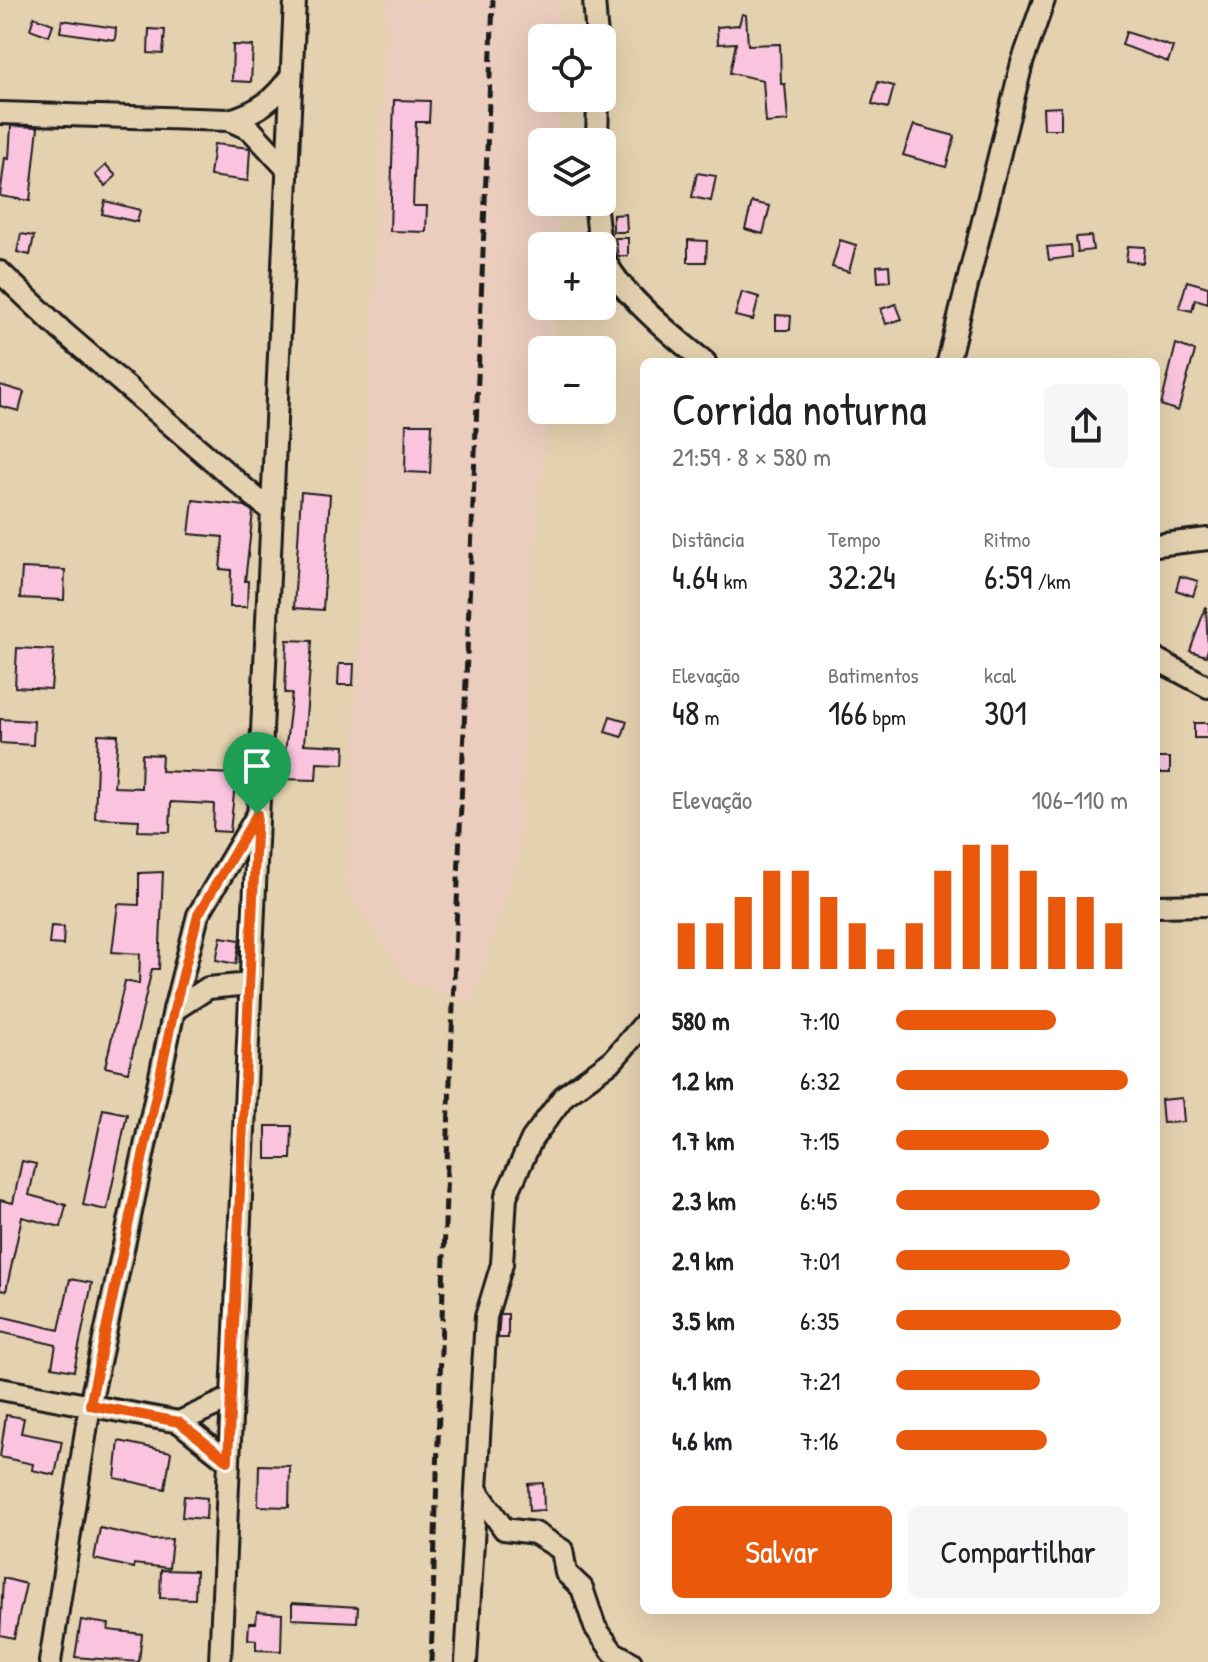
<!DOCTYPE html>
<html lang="pt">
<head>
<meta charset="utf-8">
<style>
  :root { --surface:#fff; --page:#f6f6f6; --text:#202124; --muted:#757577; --accent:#ea580c }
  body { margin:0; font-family:"Patrick Hand",sans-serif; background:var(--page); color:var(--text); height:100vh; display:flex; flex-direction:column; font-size:30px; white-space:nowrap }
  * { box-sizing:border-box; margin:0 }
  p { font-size:26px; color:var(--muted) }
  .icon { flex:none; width:44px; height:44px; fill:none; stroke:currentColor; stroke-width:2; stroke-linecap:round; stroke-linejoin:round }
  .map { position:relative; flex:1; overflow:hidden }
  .drawer { position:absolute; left:640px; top:358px; width:520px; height:1256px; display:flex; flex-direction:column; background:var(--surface); border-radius:12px; box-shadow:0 8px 32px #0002 }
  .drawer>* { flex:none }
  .tools { position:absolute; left:528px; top:24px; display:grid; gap:16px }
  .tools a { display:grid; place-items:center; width:88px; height:88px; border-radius:12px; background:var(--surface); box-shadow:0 8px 32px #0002; font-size:40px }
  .pin { position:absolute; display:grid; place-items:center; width:68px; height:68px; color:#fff; margin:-82px -34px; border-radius:50% 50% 50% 0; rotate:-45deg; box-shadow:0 0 8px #0007 }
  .pin .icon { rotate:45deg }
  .round { display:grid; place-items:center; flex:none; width:84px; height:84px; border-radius:12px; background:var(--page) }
  .summary { display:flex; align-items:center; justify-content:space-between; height:136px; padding:0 32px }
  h1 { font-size:44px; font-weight:600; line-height:60px }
  .stats { display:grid; grid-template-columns:repeat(3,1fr); gap:12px; height:136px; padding:8px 32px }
  .stats div { display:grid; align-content:center }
  .stats b { font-size:34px; font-weight:600 }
  .stats small { font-size:22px; font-weight:400 }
  .stats p { font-size:22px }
  .chart { height:224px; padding:16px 32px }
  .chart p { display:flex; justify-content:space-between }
  .chart svg { width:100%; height:144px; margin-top:8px; stroke:var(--accent); stroke-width:6 }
  .action { display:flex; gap:16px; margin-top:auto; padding:16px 32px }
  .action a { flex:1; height:92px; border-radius:12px; background:var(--accent); color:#fff; font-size:32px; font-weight:600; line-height:92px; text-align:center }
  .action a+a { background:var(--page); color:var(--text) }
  ul { padding:0 32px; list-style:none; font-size:26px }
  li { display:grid; grid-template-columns:128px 96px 1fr; align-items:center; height:60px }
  li i { height:20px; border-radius:10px; background:var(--accent) }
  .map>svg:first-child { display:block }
  .built { fill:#ebcdbd }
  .building { fill:#fac4df; stroke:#1c1c1c; stroke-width:2 }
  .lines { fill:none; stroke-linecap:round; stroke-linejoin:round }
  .minor-casing { stroke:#1c1c1c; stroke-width:26 }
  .minor { stroke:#e4d1af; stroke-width:20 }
  .rail { stroke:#1c1c1c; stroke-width:5; stroke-dasharray:12 6; stroke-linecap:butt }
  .route-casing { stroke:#fff; stroke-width:16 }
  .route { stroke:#ea580c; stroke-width:10 }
</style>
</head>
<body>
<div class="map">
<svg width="1208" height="1662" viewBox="0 0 1208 1662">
  <rect width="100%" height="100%" fill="#e4d1af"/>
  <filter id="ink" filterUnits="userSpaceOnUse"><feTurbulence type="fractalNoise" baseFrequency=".0125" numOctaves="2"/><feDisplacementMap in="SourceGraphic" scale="16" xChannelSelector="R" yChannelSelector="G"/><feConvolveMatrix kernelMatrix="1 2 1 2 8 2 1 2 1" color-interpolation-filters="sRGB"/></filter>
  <g filter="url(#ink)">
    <!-- built -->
    <path class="built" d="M387 0H560L559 38H542V98H559V142H542V202H559V246H542V306H556L553 350H542V410H548L529 605 521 848 474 1001 410 983 347 891Z"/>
    <!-- building -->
    <g class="building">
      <path d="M742 14 746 15 748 45 780 44 781 84H785L788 121 766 123 763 80 730 73 736 43 718 44 717 27 739 25Z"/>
      <path d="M34 17 53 24 49 36 30 29Z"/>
      <path d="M62 20 116 28 115 40 60 32Z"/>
      <path d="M149 29 165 30 163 54 148 53Z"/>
      <path d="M1126 32 1173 47 1168 62 1122 45Z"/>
      <path d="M233 45 253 46 251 82 232 81Z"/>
      <path d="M878 82 894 86 888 108 872 104Z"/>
      <path d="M394 100 430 101 429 122H416L413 206H427L426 232 390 231Z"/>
      <path d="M1061 107V129H1044L1043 108Z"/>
      <path d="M914 125 955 136 946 167 903 155Z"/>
      <path d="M11 126 38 127 30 201 0 196 5 158 9 159Z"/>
      <path d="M214 144 250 148 248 181 210 176Z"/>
      <path d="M106 165 116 176 105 186 95 175Z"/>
      <path d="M697 173 716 176 711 201 692 197Z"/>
      <path d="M105 201 140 210 137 222 102 214Z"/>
      <path d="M752 202 770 206 763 234 745 229Z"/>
      <path d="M626 214 627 232H613V215Z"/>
      <path d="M21 234 34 236 30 255 17 252Z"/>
      <path d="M1091 236 1093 250 1078 252 1076 237Z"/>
      <path d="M615 238H628V256H618Z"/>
      <path d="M688 240 707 241 706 262H688Z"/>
      <path d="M840 240 856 245 849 272 832 267Z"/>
      <path d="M1071 245 1072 257 1049 260 1047 247Z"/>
      <path d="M1128 246 1145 247 1143 263 1126 261Z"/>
      <path d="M889 265 890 281 878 282 877 266Z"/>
      <path d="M1187 281 1208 287V303L1195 299 1192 311 1179 308Z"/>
      <path d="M742 292 759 297 753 320 735 316Z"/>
      <path d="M896 304 902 319 886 324 881 309Z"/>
      <path d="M776 315 791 316 790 330H776Z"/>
      <path d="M1176 344 1195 351 1178 411 1161 405Z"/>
      <path d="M0 385 24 392 19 411 0 406Z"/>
      <path d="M406 424H432L430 473 405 472Z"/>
      <path d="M301 492 330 495 323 610 294 608Z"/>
      <path d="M193 500 245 506 253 512 245 581H248L247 607H230L231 570 220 569 223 537 189 534Z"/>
      <path d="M22 568 65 570 64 600 20 598Z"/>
      <path d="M1180 576 1198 581 1193 596 1176 590Z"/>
      <path d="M1206 606 1208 649 1206 656 1190 651Z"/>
      <path d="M287 640 312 641 304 744 345 746 344 764 317 763 316 780 282 779 292 693H285Z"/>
      <path d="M17 648 54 650 51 689 15 687Z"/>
      <path d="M339 664H354L353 685H338Z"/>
      <path d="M610 716 627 721 622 737 605 732Z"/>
      <path d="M0 719 34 721 33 745 0 743Z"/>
      <rect x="1194" y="723" width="14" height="15"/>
      <path d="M98 734 118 735 114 787 141 788 142 754 162 755 161 771 236 774 230 832 213 831 214 804 171 802 170 832 138 831 139 820 95 818Z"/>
      <rect x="1156" y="758" width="14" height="15"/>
      <path d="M163 872 159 969H152L128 1072 105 1067 125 981 139 984 140 954 112 952 118 904 139 905V873Z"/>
      <path d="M51 926 64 927 63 945 49 944Z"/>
      <path d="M221 937 240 940 236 964 216 960Z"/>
      <path d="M1182 1098 1184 1122 1163 1123 1161 1100Z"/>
      <path d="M103 1109 127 1114 107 1210 83 1205Z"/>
      <path d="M266 1126H292L291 1159H266Z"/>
      <path d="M22 1161 36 1164 29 1195 66 1205 61 1227 22 1217 6 1291 0 1290V1200L13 1203Z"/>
      <path d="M70 1279 92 1283 74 1371 52 1367 56 1345 0 1332V1316L59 1330Z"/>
      <path d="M500 1314H508V1338H498Z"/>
      <path d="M6 1415 24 1418 21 1433 62 1441 55 1475 32 1470 33 1464 0 1457Z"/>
      <path d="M119 1441 171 1452 165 1489 115 1478Z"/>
      <path d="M259 1465 290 1466 289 1507 258 1506Z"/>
      <path d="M543 1483 544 1510 529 1511 528 1484Z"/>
      <path d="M184 1496 207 1498 206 1519 182 1517Z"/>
      <path d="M100 1528 153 1540 172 1539 169 1568 134 1564V1568L94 1559Z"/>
      <path d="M161 1570 196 1571 195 1599 160 1598Z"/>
      <path d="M3 1578 26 1584 14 1638 0 1635Z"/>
      <path d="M292 1603 358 1607 357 1622 292 1619Z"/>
      <path d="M257 1612 282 1614 281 1651 256 1650V1640L248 1639 249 1623H256Z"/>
      <path d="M81 1620 109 1624 108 1630 142 1634 139 1662 75 1657Z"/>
    </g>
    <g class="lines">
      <!-- minor casing -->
      <g class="minor-casing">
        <g id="minor">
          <path d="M594 0 597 38"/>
          <path d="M0 113 229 120C258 112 274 100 291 76"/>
          <path d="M229 120 251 130 287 169"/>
          <path d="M597 142 598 98"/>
          <path d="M595 202 600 246"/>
          <path d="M602 253C613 287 676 339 705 362"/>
          <path d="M0 272 62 331 271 511"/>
          <path d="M948 362 1022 63 1044 0"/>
          <path d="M1156 545 1208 539"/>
          <path d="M1156 659 1208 687"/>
          <path d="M1156 906 1208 905"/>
          <path d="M174 1010 208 988 250 984"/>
          <path d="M0 1389 179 1422 228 1461"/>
          <path d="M179 1422 231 1398"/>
          <path d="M478 1492 504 1529 535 1533 562 1550 566 1573 582 1588 595 1627 613 1652 631 1662"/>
          <path d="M50 1662 90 1405 174 1010 198 915 256 817"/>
          <path d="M220 1662 295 0"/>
          <path d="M466 1662 486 1317 502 1264 506 1196 532 1139 564 1096 613 1060 644 1024"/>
        </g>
      </g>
      <!-- minor -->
      <use href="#minor" class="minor"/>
      <!-- rail -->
      <path class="rail" d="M431 1662 448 1132 493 0"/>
    </g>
  </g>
  <g class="lines" filter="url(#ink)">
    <!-- route casing -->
    <g class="route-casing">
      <path id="route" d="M257 814 253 899 228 1461 179 1422 90 1405 174 1010 198 915Z"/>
    </g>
    <!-- route -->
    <use href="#route" class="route"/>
  </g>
</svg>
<div class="tools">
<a><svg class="icon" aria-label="locate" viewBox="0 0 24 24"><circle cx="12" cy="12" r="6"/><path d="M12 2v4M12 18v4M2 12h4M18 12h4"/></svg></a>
<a><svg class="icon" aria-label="layers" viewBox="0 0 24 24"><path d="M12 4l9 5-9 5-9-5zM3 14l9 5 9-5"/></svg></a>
<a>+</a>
<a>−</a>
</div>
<div class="pin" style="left:257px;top:814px;background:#1e9e55"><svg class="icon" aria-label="arrive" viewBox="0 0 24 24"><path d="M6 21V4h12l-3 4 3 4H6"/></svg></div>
<section class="drawer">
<div class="summary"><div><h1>Corrida noturna</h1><p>21:59 · 8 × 580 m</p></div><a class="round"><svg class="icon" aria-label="share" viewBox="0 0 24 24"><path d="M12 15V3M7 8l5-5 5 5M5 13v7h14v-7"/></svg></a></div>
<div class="stats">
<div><p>Distância</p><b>4.64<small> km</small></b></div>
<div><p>Tempo</p><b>32:24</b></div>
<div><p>Ritmo</p><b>6:59<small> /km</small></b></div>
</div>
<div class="stats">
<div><p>Elevação</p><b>48<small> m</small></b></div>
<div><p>Batimentos</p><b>166<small> bpm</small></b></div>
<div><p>kcal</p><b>301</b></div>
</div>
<div class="chart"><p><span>Elevação</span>106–110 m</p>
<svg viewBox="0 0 160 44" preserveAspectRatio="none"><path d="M5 44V30M15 44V30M25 44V22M35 44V14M45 44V14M55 44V22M65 44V30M75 44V38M85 44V30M95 44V14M105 44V6M115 44V6M125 44V14M135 44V22M145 44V22M155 44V30"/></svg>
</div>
<ul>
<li><b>580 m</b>7:10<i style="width:69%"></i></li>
<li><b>1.2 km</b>6:32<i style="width:100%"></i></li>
<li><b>1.7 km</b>7:15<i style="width:66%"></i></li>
<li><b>2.3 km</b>6:45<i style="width:88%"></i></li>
<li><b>2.9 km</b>7:01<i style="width:75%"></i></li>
<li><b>3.5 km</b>6:35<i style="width:97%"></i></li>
<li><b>4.1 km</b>7:21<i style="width:62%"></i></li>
<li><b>4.6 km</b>7:16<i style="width:65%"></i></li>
</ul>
<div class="action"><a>Salvar</a><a>Compartilhar</a></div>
</section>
</div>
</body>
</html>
